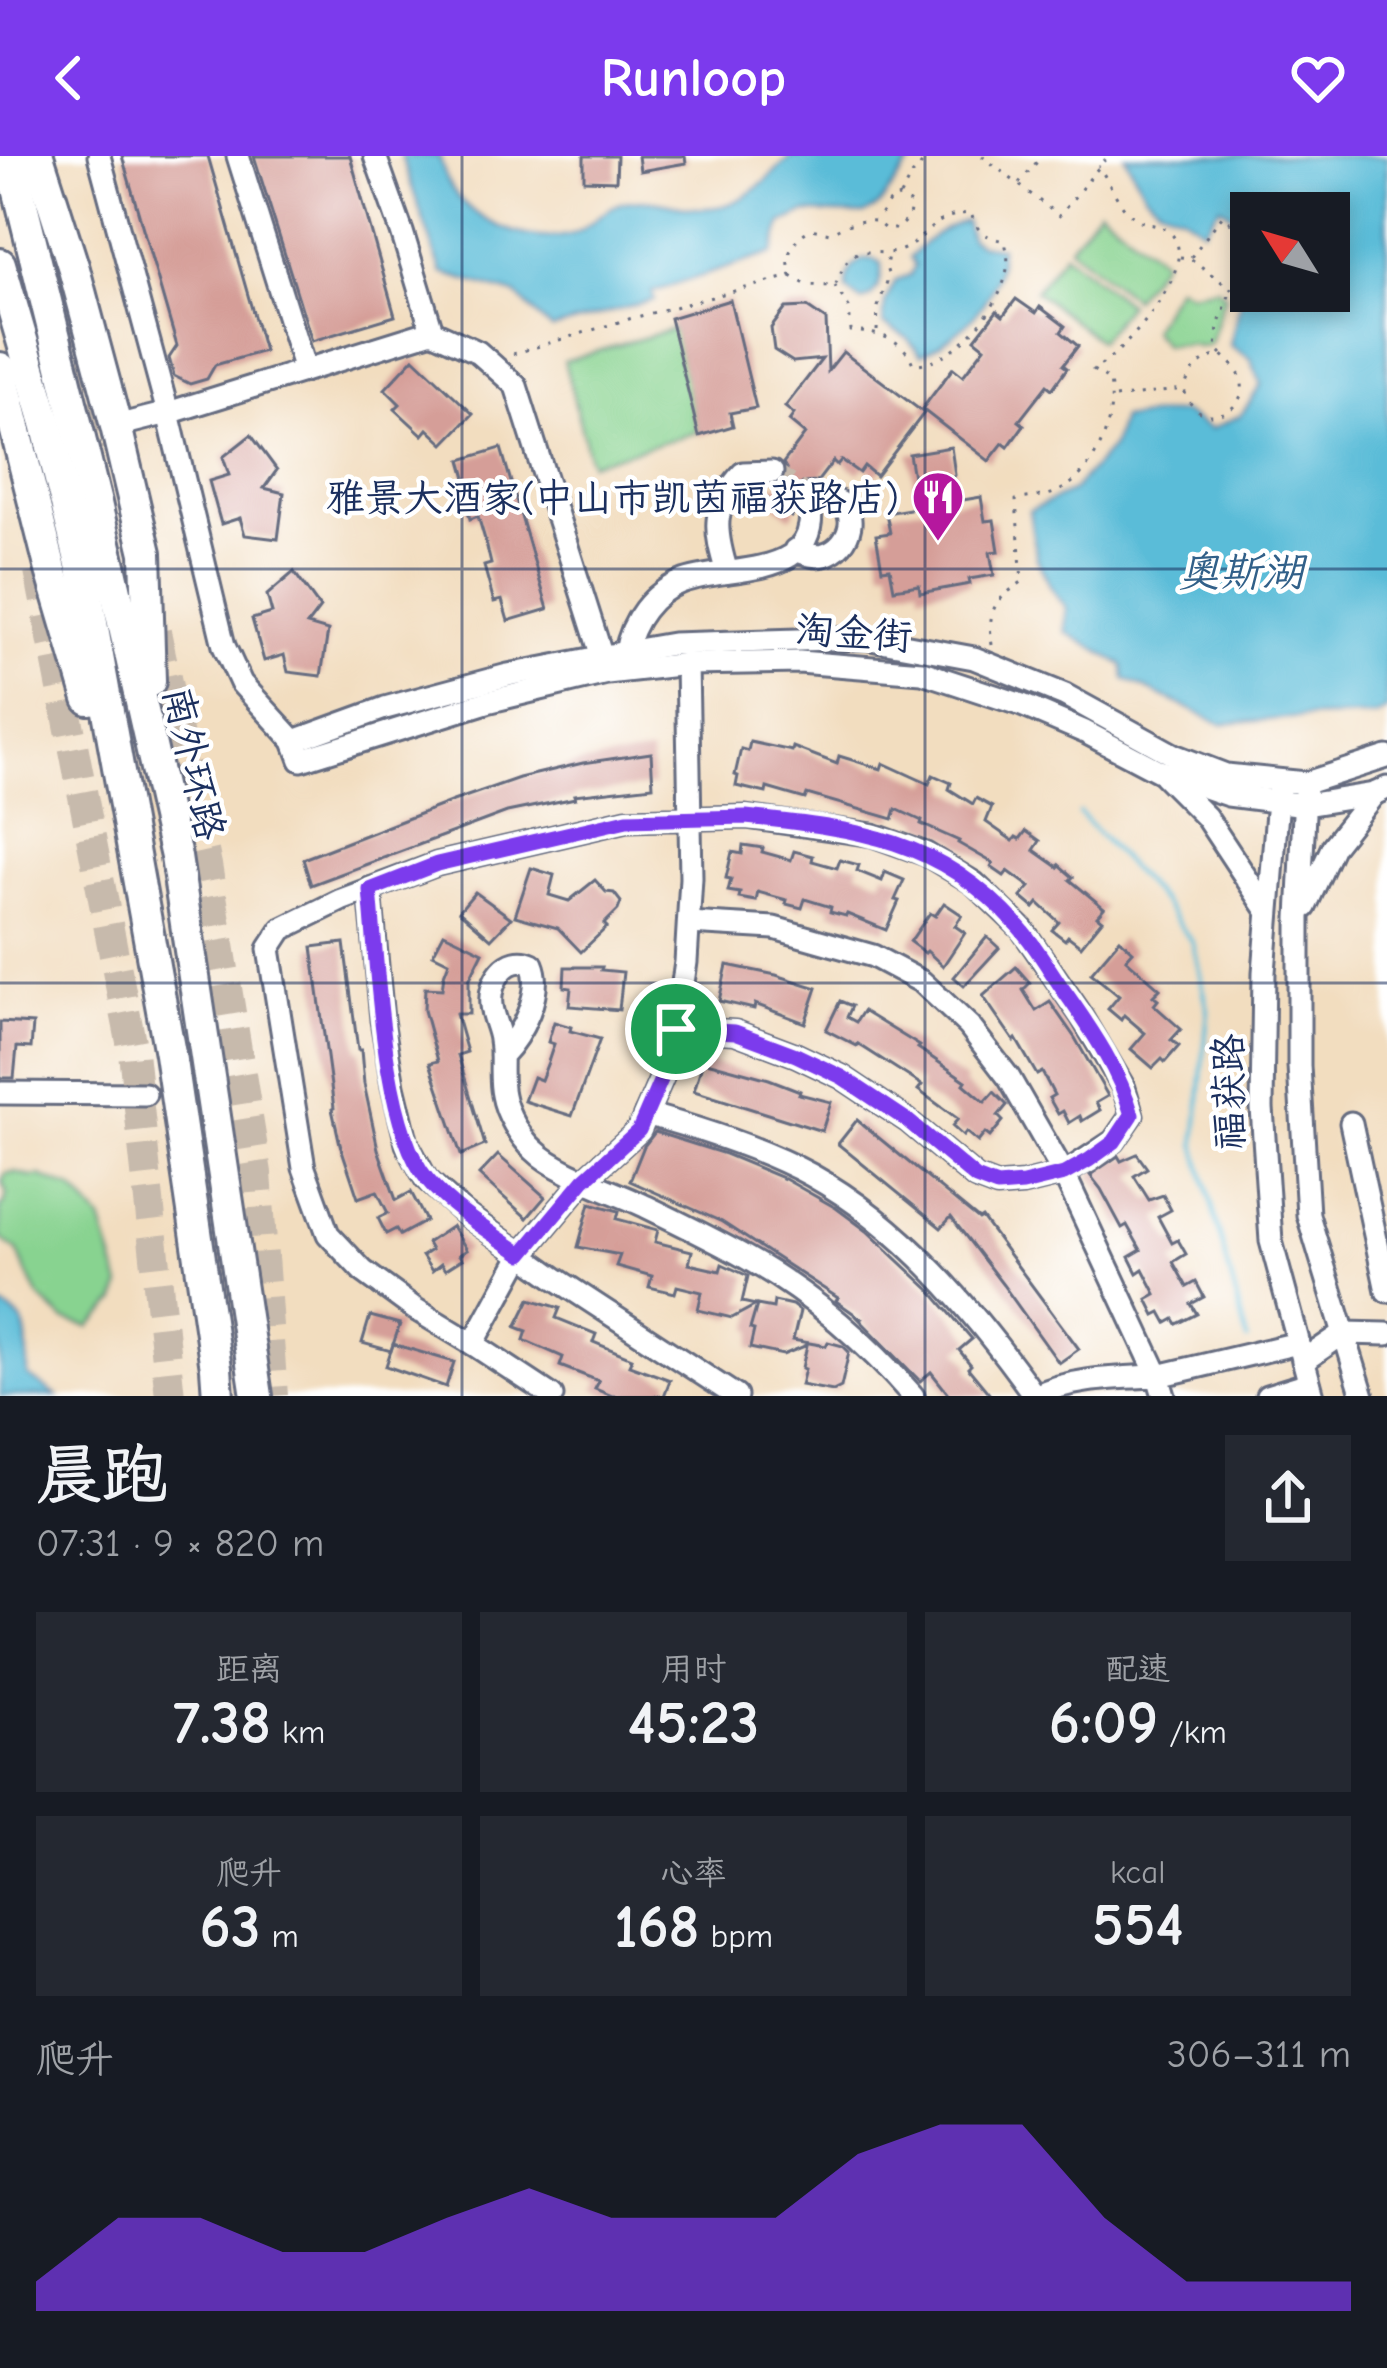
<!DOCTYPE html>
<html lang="zh">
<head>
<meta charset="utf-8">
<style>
  :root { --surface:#171b24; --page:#242831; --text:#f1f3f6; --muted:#9ea1a6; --accent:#7c3aed }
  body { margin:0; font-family:"Comic Neue","LXGW WenKai TC",sans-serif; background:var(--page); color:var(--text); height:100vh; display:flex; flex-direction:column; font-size:45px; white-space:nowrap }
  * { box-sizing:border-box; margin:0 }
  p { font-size:39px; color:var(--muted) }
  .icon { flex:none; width:66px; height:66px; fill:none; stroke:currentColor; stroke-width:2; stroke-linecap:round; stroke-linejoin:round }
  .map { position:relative; height:1240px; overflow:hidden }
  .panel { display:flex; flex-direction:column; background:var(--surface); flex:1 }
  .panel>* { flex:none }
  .needle { width:78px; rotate:307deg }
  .buttons { position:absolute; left:1230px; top:36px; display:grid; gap:24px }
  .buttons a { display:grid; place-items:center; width:120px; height:120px; border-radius:0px; background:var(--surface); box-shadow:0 6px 18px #0003; font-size:60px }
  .pin { position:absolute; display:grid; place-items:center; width:102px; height:102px; color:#fff; margin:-51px; border:6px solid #fff; border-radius:50%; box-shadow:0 3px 12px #0007 }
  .round { display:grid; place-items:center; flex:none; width:126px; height:126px; border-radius:0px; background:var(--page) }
  .overview { display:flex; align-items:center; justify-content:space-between; height:204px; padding:0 36px }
  h1 { font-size:66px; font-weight:700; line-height:90px }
  .figures { display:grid; grid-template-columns:repeat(3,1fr); gap:18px; height:204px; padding:12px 36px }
  .figures div { display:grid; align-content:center; border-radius:0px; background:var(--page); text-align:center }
  .figures b { font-size:60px; font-weight:700 }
  .figures small { font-size:33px; font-weight:400 }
  .figures p { font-size:33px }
  .chart { height:336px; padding:24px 36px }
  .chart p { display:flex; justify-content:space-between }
  .chart svg { width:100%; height:216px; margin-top:12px; fill:var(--accent); opacity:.7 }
  header { display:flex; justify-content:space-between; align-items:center; height:156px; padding:0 36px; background:var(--accent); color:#fff; font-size:54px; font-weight:700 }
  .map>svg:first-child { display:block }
  .green { fill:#88d390; stroke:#528177; stroke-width:3 }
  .water { fill:#5abcd8; stroke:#3a769b; stroke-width:3 }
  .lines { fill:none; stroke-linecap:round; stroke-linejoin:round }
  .stream { stroke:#5abcd8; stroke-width:4.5 }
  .building { fill:#d59e98 }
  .minor-tunnel { stroke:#c7baac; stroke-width:21; stroke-dasharray:21 10; stroke-linecap:butt }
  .highway-tunnel { stroke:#c7baac; stroke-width:30; stroke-dasharray:30 15; stroke-linecap:butt }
  .minor-casing { stroke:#666c80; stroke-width:27 }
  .highway-casing { stroke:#666c80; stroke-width:36 }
  .path { stroke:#666c80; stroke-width:3; stroke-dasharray:3 9; stroke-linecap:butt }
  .minor { stroke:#fff; stroke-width:21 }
  .highway { stroke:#fff; stroke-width:30 }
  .route-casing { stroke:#fff; stroke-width:24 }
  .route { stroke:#7c3aed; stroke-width:15 }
  .grid { fill:none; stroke:#1b2f5e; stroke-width:3; stroke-opacity:0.55 }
  .labels { text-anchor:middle; stroke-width:9; stroke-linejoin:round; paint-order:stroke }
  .poi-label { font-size:39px; fill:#1b2f5e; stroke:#fff; text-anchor:end }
  .street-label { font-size:39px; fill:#1b2f5e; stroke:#fff }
  .water-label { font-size:42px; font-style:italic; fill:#316089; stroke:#fff }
</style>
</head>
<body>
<header><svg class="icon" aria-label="back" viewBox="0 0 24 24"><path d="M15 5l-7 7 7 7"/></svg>Runloop<svg class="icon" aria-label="heart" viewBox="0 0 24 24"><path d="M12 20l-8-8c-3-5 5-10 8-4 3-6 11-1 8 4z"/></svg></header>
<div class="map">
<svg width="1387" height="1240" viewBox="0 0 1387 1240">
  <rect width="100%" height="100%" fill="#fff"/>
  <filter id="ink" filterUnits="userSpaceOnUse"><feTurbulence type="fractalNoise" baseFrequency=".00833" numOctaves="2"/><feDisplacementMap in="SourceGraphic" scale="24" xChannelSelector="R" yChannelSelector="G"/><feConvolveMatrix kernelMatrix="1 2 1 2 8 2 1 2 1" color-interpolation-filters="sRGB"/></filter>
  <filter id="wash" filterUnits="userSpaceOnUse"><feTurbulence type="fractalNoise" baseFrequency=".004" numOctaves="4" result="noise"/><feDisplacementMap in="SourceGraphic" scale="48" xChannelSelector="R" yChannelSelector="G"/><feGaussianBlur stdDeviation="2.7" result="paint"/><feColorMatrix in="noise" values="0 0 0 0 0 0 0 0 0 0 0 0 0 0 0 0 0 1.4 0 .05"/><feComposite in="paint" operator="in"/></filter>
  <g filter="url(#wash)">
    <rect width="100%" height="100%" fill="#f2ddbf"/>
    <!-- green -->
    <g class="green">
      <path d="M1099 53 1163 104 1133 142 1069 91Z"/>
      <path d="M1064 97 1128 148 1099 185 1035 135Z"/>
      <path d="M1177 130 1189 136 1217 131 1225 138 1210 187C1199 195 1197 187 1185 188 1178 188 1171 189 1164 189L1151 173Z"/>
      <path d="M674 173 698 276 590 307 564 205Z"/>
      <path d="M15 1016 31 1021 40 1020 73 1033 101 1064 121 1130 117 1145 90 1171 64 1164 38 1140 17 1095 0 1082V1051L4 1049 7 1037 2 1025 6 1017Z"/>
    </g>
    <!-- water -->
    <g class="water">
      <path d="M401 0H439C442 9 444 18 448 26 468 65 527 89 569 79 590 73 601 52 624 46 642 42 661 46 679 50 733 61 756 35 791 0H916L879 50 864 59 805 57 782 67 773 97 652 136 654 144 551 173 515 138 442 117Z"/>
      <path d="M1125 0H1387V554L1376 560 1289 562 1222 568 1125 523 1123 509 1066 476V451L1051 432 1037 403 1029 355 1072 335 1112 291 1121 263 1181 256 1211 273 1241 259 1261 229 1251 203 1230 189 1244 129 1251 120V135H1329V57H1251V73L1220 50 1204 73 1182 58 1159 50 1145 37Z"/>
      <path d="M965 65 970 82 978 88 1000 91C999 144 965 177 921 199L907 182 883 168 885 146 896 124 910 119 915 110 910 101C927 83 942 72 965 65Z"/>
      <path d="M862 103H874L881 107C883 123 878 140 861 145L847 134C846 120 850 111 862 103Z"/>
      <path d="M0 1150C35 1164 26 1187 28 1220L57 1240H0Z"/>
    </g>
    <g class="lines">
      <!-- stream -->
      <path class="stream" d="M1079 657 1163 747 1193 787 1208 854 1196 988 1247 1184"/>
    </g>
    <g id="blocks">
      <!-- building -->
      <g class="building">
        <path d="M122 0H208L264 195 215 209 207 223 190 228 174 220 169 202 177 190Z"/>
        <path d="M254 0H350L395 160 312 185Z"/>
        <path d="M584 0H617L616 25 584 24Z"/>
        <path d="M638 0H685L686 7 640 15Z"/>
        <path d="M1016 143 1036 157 1040 151 1065 170 1061 176 1078 190 1063 209 1067 212 1052 233 1047 229 1019 265 1024 269 1008 291 1003 287 989 305 922 253 953 212 963 220 985 191 975 183 997 155 1003 160Z"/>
        <path d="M730 144 756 252 730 257 733 270 699 280 670 162Z"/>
        <path d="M807 151 826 164 828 215 843 196 924 257 876 320 864 310 859 317 841 304 837 309 833 305 817 326 803 327 797 332 795 356 791 361 760 337 765 331 779 329 786 322 787 314 783 307 805 278 789 265 794 258 785 251 822 203 793 206 774 194 771 172 786 152Z"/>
        <path d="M414 202 473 258 444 288 428 273 423 279 395 253 400 248 385 233Z"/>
        <path d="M251 279 277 314 264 332 284 337 278 383 245 379 240 362 221 368 209 325 229 319 223 301Z"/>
        <path d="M951 291 955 319 937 344 914 327 909 298Z"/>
        <path d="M501 292 548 453 508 465 502 444 494 446 484 410 491 408 486 387 478 360 470 363 460 327 467 325 461 304Z"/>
        <path d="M981 341 985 365 994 364 999 395 990 396 994 419 969 423 970 428 920 437 919 429 894 433 890 412 882 413 876 379 890 377 886 357Z"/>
        <path d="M294 416 320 452 307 469 328 475 321 520 288 516 284 499 264 505 252 463 272 457 267 439Z"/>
        <path d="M750 586 792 595 793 591 837 608 839 600 881 613 883 607 929 628 933 619 951 627 949 633 973 648 976 642 992 651 986 666 1013 685 1016 681 1020 683 1026 675 1040 685 1034 694 1058 711 1059 709 1073 721 1070 724 1104 752 1097 760 1102 764 1081 790 1068 780 1065 784 1052 774 1059 766 1038 747 1034 752 1021 741 1030 731 1008 715 1004 720 991 711 993 707 958 687 959 685 921 668 922 665 896 653 893 663 807 638 805 643 767 632 766 637 736 630 738 620 735 619 741 593 748 595Z"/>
        <path d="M651 597 653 630 574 639 575 642 507 656 311 729 303 703 453 645 519 622 583 607Z"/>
        <path d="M743 689 763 692 762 696 791 704 794 695 813 700 812 705 837 712 840 704 859 709 857 715 882 725 885 716 904 724 895 744 899 745 886 774 847 758 846 760 830 756 831 751 805 743 802 752 786 748 787 744 758 736 756 745 739 742 740 737 728 735 731 723 726 722 732 696 742 698Z"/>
        <path d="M531 712 554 719 549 739 569 745 595 724 606 736 614 737 621 746 618 754 604 768 607 771 581 796 558 772 515 760Z"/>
        <path d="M475 736 511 762 491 783 459 755Z"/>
        <path d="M944 747 962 759 955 770 965 777 943 810 927 795 925 797 910 786 930 757 935 760Z"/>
        <path d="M444 777 483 796 469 824V858H456L467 896 458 899 485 989 461 999 430 907 438 905 424 854 425 832 442 833 444 819 449 806 433 798Z"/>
        <path d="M987 781 999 792 964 830 954 821Z"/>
        <path d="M1120 783 1133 795 1126 803 1160 833 1153 840 1158 844 1154 849 1181 873 1171 884 1179 890 1165 906 1162 903 1153 912 1131 893 1145 877 1124 859 1121 864 1108 853 1119 840 1091 817Z"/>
        <path d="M344 787 358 894H361L364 928 378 993 396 1044 411 1036 426 1065 400 1079 396 1073 386 1078 378 1062 388 1057 377 1035 358 1042 340 988 332 953 334 952 312 791Z"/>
        <path d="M727 809 776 819 817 832 805 867 755 848 754 853 719 845Z"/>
        <path d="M565 811H602L601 814 623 816 619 854 569 850 571 832 564 831Z"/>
        <path d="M1016 811 1030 827 1023 834 1036 855 1050 846 1075 882 1108 940 1096 947 1100 954 1082 965 1080 960 1069 967 1063 955 1058 958 1049 942 1054 939 1042 916 1037 919 1016 883 1014 885 983 840Z"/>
        <path d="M840 845 852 850 847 861 856 866 863 855 920 890 918 892 966 925 964 928 985 946 994 936 1007 949 998 960 1003 965 990 981 985 977 978 986 966 976 963 980 952 970 958 963 918 934 922 929 858 888 857 890 826 874Z"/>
        <path d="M0 866 33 868 31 892 17 891 14 922H0Z"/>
        <path d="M554 866 571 871 570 875 600 883 572 960 524 945 533 921 541 924 548 906 554 888 548 886Z"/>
        <path d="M703 905 769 923 800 935 799 938 831 946 822 975 694 935Z"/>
        <path d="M857 964 979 1064 982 1062 1079 1193 1059 1207 1003 1129 951 1061 941 1072 838 988Z"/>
        <path d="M655 976 725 998 785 1023 836 1052 867 1075 931 1135 972 1183 959 1194 971 1209 968 1212 991 1240H950L931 1216 920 1225 859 1163 863 1164 836 1145 838 1142 722 1066 630 1025 644 990Z"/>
        <path d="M1137 998 1147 1012 1134 1020 1149 1044 1163 1039 1171 1054 1158 1061 1172 1087 1178 1084 1186 1098 1173 1106 1187 1131 1196 1126 1204 1141 1191 1148 1197 1158 1177 1168 1174 1163 1167 1167 1161 1156 1155 1159 1147 1143 1156 1138 1143 1113 1137 1117 1129 1101 1141 1094 1127 1069 1122 1072 1101 1033 1090 1019 1118 1000 1121 1005Z"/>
        <path d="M498 999 545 1041 527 1062 479 1019Z"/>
        <path d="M590 1047 619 1055 617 1063 658 1074 655 1086 692 1095 689 1108 720 1115 722 1108 748 1120 742 1146 756 1149 732 1162 698 1154 702 1136 677 1130 675 1137 649 1131 652 1120 616 1110 620 1099 578 1091Z"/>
        <path d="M452 1070 467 1094 459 1099 462 1103 445 1114 441 1108 432 1115 422 1100 431 1094 427 1087Z"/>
        <path d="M530 1143 560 1152 556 1162 596 1178 593 1186 632 1202 629 1209 670 1224 664 1240H612L595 1233 599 1225 560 1210 563 1201 524 1184 527 1175 516 1171Z"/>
        <path d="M774 1145 792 1149 800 1155 793 1184 826 1190 828 1186 843 1190 849 1196 841 1231 833 1235 801 1229 805 1213 802 1212 807 1189 783 1199 750 1192 754 1174 750 1173 757 1149 773 1152Z"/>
        <path d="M370 1160 400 1168 391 1195 362 1187Z"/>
        <path d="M393 1188 454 1206 446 1231 386 1210Z"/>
      </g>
    </g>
  </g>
  <g filter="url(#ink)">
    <use href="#blocks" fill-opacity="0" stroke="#666c80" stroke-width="3"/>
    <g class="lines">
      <!-- minor-tunnel -->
      <path class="minor-tunnel" d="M772 316 809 341"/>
      <!-- highway-tunnel -->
      <g class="highway-tunnel">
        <path d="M61 161 110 290"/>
        <path d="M39 415 133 896 170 1240"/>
        <path d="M156 476 207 709 257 1017 273 1240"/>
      </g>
      <!-- minor casing -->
      <g class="minor-casing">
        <g id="minor">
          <path d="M99 0 168 257 224 490 241 527 294 585 301 604 487 546 607 517 687 508 799 506 922 516 1022 549 1085 576 1159 615 1228 639 1305 649 1374 638 1387 632"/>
          <path d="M238 0 305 214"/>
          <path d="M432 175 478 196 516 230 605 510"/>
          <path d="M116 270 168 257 432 175 402 76 375 0"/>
          <path d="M727 416C714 374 711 351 743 317L772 316"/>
          <path d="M626 496C631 466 652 437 681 426 730 407 825 427 809 341 815 342 822 340 829 342 863 350 852 391 824 399 814 402 804 397 795 394"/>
          <path d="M294 585 385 552 508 519 626 496 672 488 865 482 974 502 1065 539 1174 599 1226 619 1306 627 1387 601"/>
          <path d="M1164 619 1206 661 1268 755"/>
          <path d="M1279 631 1264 816 1262 952 1271 1085 1313 1240"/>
          <path d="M1305 637 1299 762V910L1308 1059 1363 1240"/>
          <path d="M370 733 382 864 393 930 407 988 426 1023 465 1058 555 1122 736 1240"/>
          <path d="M1305 751 1333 690 1374 638"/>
          <path d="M689 767 774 772 873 800 922 826 969 870 1009 922 1064 1018 1158 1220 1298 1187"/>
          <path d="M677 873 735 876 796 899 842 921 908 965 976 1022 997 1030 1023 1028 1064 1018 1114 985 1132 959 1124 932 1081 859 1022 773 974 727 926 698 873 679 746 661 627 664 437 708 341 744 282 773 269 793 304 1012 328 1078 363 1115 415 1153 473 1188 522 1098 584 1024 639 974 673 896 686 806 691 722 687 508"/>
          <path d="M501 900C521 880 544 836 532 808 508 796 488 825 491 849 492 861 499 873 500 884 503 902 499 921 503 939 506 957 520 981 534 994 557 1017 616 1036 647 1051 680 1067 713 1083 745 1101 808 1136 866 1186 913 1240"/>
          <path d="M0 937 145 938"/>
          <path d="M646 958C701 973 761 992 811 1019 903 1070 974 1155 1034 1239"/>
          <path d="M1351 967 1387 1135"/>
          <path d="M473 1188 552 1240"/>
          <path d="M1303 1205 1344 1177 1387 1178"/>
          <path d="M1035 1240C1070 1222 1117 1222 1158 1220L1164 1240"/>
          <path d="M1267 1240 1309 1227"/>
        </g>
      </g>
      <!-- highway casing -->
      <g class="highway-casing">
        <g id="highway">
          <path d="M10 0 96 347 176 701 257 1240"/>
          <path d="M38 0 74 113 116 270 146 397 150 525"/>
          <path d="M0 108 46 267 82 412 170 898 216 1212 218 1240"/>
          <path d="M0 212 51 414 89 543"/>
        </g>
      </g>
      <!-- path -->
      <g class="path">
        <path d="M982 0 1059 60 1108 0"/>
        <path d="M1019 27 1042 0"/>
        <path d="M900 40 911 20 929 0"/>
        <path d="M1180 101 1190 102 1231 133 1251 105"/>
        <path d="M1191 101 1222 60 1251 82"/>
        <path d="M791 120 807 129 835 130 845 107 858 96C871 95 887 99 899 95 929 84 928 59 971 57 977 77 985 80 1004 85 1024 129 959 210 913 208 903 181 877 177 851 175L849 152 835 130"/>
        <path d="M877 175 878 151 889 120 886 112 888 97"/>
        <path d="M513 198 629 163 791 120C785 98 791 84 811 73L830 77C845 68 859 64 876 65L885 73H897L909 61 911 48 899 41 889 46 876 65"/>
        <path d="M1222 198 1216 192 1218 170 1231 134"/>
        <path d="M1115 242 1184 233C1199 290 1279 242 1222 199 1202 201 1191 213 1184 233"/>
        <path d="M992 489C987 454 994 445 1022 426L1016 344C1028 341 1043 341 1054 337 1094 322 1117 265 1110 225L1093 214C1122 199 1192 120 1176 85 1167 66 1151 72 1137 63 1118 52 1111 27 1098 10"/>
      </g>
      <!-- minor -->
      <use href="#minor" class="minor"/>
      <!-- highway -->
      <use href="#highway" class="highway"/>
    </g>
  </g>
  <g class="lines" filter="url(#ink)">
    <!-- route casing -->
    <g class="route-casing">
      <path id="route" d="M746 661C859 673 939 682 1019 771 1037 791 1051 817 1067 839 1093 876 1120 916 1132 959L1114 986 1089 1004 1064 1018 1023 1028 997 1030 976 1022 908 965 842 921 796 899 735 876 676 873 673 896 639 974 584 1024 522 1098C490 1076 452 1054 427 1023 382 969 377 805 370 734L437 708 627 664Z"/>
    </g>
    <!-- route -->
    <use href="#route" class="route"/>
  </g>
  <!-- grid -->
  <path class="grid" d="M462 0V1240M925 0V1240M0 413H1387M0 827H1387"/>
  <!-- icons -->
  <defs>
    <g id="restaurant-pin" transform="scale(2.7)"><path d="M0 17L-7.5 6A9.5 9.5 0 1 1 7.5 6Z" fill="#b5179e" stroke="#fff"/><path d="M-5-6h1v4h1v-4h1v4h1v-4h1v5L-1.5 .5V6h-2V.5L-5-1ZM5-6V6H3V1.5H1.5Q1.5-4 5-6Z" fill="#fff"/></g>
  </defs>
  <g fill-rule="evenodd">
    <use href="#restaurant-pin" x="938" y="341"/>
  </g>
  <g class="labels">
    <!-- poi labels -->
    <g class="poi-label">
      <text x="899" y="355">雅景大酒家(中山市凯茵福获路店)</text>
    </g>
    <!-- street labels -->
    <g class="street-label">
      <text transform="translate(854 476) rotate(4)" y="14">淘金街</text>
      <text transform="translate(195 607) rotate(77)" y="14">南外环路</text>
      <text transform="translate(1228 936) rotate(-91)" y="14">福获路</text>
    </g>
    <!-- water labels -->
    <g class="water-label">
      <text x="1241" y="430">奥斯湖</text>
    </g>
  </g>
</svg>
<div class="buttons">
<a><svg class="needle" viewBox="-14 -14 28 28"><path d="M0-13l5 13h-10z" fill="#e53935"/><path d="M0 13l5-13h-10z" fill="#9ea1a6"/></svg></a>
</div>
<div class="pin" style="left:676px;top:873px;background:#1e9e55"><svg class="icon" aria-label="arrive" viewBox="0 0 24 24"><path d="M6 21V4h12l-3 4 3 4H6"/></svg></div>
</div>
<section class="panel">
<div class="overview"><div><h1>晨跑</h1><p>07:31 · 9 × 820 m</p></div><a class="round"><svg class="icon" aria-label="share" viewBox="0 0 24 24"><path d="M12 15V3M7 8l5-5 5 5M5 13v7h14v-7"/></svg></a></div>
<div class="figures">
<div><p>距离</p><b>7.38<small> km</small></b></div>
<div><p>用时</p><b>45:23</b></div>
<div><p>配速</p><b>6:09<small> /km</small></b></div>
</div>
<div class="figures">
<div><p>爬升</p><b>63<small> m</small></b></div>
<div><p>心率</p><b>168<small> bpm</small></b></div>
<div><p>kcal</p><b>554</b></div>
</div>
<div class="chart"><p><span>爬升</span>306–311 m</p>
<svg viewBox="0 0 160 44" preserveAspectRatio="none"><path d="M0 44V38L10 25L20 25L30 32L40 32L50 25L60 19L70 25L80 25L90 25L100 12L110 6L120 6L130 25L140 38L150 38L160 38V44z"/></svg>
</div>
</section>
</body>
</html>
